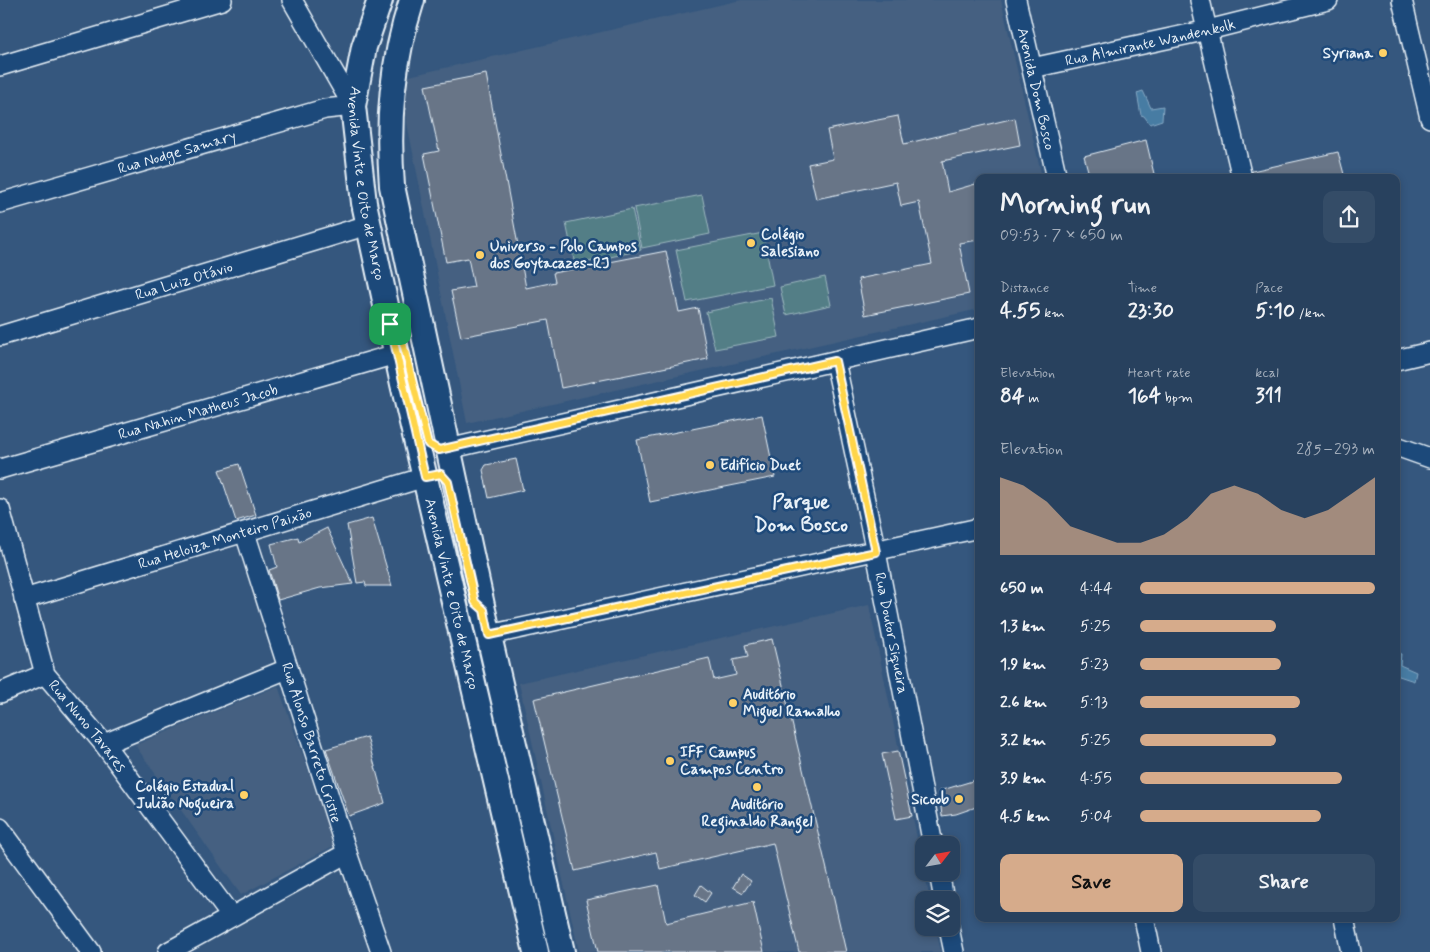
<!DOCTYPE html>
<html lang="en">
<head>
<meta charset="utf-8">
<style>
  :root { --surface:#28415e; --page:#344c67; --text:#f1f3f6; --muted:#a5afbc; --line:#445a73; --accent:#d6ab8b }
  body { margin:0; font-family:Mynerve,sans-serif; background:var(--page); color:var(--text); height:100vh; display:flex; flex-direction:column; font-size:19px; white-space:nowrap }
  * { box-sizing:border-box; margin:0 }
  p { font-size:16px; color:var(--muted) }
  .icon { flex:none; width:28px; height:28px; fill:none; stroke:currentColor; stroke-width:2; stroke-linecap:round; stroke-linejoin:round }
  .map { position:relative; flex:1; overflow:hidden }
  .details { position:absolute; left:975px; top:174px; width:425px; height:748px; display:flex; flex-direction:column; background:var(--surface); border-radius:10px; box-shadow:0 2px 8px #0003,0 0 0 1px var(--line) }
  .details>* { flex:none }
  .needle { width:32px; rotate:59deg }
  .tools { position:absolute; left:915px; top:836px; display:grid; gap:10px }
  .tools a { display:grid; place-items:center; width:45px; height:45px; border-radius:10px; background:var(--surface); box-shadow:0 2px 8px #0003,0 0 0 1px var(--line); font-size:25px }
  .pin { position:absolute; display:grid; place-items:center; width:42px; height:42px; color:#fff; margin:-21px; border-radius:10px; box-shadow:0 2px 8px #0006 }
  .round { display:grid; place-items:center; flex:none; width:52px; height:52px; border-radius:10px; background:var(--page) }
  .summary { display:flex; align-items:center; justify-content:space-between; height:85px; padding:0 25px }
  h1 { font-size:28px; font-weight:800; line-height:38px }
  .figures { display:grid; grid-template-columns:repeat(3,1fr); gap:8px; height:85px; padding:5px 25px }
  .figures div { display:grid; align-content:center }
  .figures b { font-size:21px; font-weight:800 }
  .figures small { font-size:14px; font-weight:400 }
  .figures p { font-size:14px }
  .chart { height:140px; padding:10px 25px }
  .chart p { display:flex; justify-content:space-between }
  .chart svg { width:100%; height:90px; margin-top:5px; fill:var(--accent); opacity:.7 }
  .primary-button { display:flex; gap:10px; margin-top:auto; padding:10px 25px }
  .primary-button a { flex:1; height:58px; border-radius:10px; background:var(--accent); color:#111; font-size:20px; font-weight:800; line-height:58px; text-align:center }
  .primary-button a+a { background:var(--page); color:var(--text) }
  ul { padding:0 25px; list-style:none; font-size:16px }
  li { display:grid; grid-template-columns:80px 60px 1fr; align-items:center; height:38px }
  li i { height:12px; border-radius:6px; background:var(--accent) }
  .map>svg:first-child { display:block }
  .built { fill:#446081 }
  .green { fill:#527e86; stroke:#9db8bf }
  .water { fill:#467ba3; stroke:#87aac5 }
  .building { fill:#687587; stroke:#e8f1f8 }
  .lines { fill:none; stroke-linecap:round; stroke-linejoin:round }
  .minor-casing { stroke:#e8f1f8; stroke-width:22 }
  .major-casing { stroke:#e8f1f8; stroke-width:28 }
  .minor { stroke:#1f4a7a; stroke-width:19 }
  .major { stroke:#1f4a7a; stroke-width:24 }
  .route-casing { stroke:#fff; stroke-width:10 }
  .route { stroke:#ffd54a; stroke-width:6 }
  .poi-dot { fill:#ffd166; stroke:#1f4a7a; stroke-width:2 }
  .labels { text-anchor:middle; stroke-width:5; stroke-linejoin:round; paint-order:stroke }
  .street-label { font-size:15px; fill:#e8f1f8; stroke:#1f4a7a }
  .poi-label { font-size:15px; font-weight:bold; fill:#e8f1f8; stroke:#1f4a7a; text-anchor:start }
  .district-label { font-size:20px; font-weight:bold; fill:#e8f1f8; stroke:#1f4a7a }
</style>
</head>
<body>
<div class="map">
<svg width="1430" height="952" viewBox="0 0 1430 952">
  <rect width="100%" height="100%" fill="#35577e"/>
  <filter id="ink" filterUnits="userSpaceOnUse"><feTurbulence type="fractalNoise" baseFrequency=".02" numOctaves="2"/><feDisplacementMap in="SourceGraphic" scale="10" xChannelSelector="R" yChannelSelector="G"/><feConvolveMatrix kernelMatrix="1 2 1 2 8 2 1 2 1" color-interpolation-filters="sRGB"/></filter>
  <g filter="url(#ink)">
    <!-- built -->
    <g class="built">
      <path d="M741 0H1001L1042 177 979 178V309L467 423 404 108 405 77Z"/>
      <path d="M869 605 930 900H924V928H936L941 952H579L519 683Z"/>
      <path d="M278 686 335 845 241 895 135 745Z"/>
    </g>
    <!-- green -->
    <g class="green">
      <path d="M702 195 710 234 642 248 634 208Z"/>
      <path d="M632 209 641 250 575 265 566 223Z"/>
      <path d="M763 233 773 285 687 302 676 250Z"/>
      <path d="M825 277 831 305 786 315 780 287Z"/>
      <path d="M771 298 779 337 715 349 706 312Z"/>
    </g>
    <!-- water -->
    <g class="water">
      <path d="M1143 91 1151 108 1163 106 1162 120 1150 124 1144 116 1141 115 1137 93Z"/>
      <path d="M1396 653 1401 654 1400 665 1416 672 1414 681 1396 675Z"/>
    </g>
    <!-- building -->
    <g class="building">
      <path d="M486 74 526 288 555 282 553 273 666 251 679 312 698 308 708 359 561 388 548 320 461 337 451 291 474 287 468 258 446 262 424 154 439 151 425 86Z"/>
      <path d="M898 116 904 144 1015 118 1020 145 942 161 948 192 979 183V240L959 243 969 294 865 315 858 279 932 264 919 202 901 206 896 182 816 199 808 164 833 159 827 130Z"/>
      <path d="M1146 140 1155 178H1090L1084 156Z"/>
      <path d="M1338 152 1345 178H1253L1252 171Z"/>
      <path d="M762 415 775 477 650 502 637 440Z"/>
      <path d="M516 459 523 490 489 498 483 470 486 465Z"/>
      <path d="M239 464 256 515 236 521 219 470Z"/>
      <path d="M372 518 392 586H366L365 582 357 583 347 525Z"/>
      <path d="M327 528 353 584 320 588 278 600 269 570 277 567 271 544 298 537 299 542Z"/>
      <path d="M772 639 832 891 846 952H799L773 843 660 869 656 852 575 871 534 699 709 658 714 680 736 675 733 660 748 657 745 645Z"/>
      <path d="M367 737 385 803 349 816 326 749Z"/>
      <path d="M898 751 912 816 896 819 882 754Z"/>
      <path d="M979 779V806L956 814 942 816 939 791Z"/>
      <path d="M741 874 751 881 743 893 733 887Z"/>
      <path d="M658 885 666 923 753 902 764 952H598L586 900Z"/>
      <path d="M701 885 711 893 705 902 695 895Z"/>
    </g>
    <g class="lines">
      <!-- minor casing -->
      <g class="minor-casing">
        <g id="minor">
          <path id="s1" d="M1016 0 1057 178"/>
          <path d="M1200 0 1242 178"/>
          <path d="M1402 0 1430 118"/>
          <path d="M0 66 222 0"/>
          <path id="s2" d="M1032 68 1208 30 1328 0"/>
          <path id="s3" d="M0 203 325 109 353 106 292 0"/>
          <path id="s4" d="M0 336 368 225"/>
          <path d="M1396 360 1430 352"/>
          <path id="s5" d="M835 361 876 552 933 845"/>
          <path d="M1396 446 1430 458"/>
          <path d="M448 449 979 328"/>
          <path id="s6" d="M0 469 396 354"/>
          <path id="s7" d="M0 509 45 674 104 744 231 916"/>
          <path id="s8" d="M245 533 347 853 381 952"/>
          <path id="s9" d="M24 599 425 477"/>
          <path d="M489 635 979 528"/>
          <path d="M0 693 45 674"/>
          <path d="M104 744 287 669"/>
          <path d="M0 828 91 952"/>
          <path d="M939 872 944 900"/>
          <path d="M1144 918 1151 952"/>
          <path d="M1344 918 1351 952"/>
          <path d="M949 928 954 952"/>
          <path d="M168 952 347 853"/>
        </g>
      </g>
      <!-- major casing -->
      <g class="major-casing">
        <g id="major">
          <path id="s10" d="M380 0 364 47 353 106 364 203 403 384 536 952"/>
          <path d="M412 0C392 62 387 121 392 186L483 610 562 952"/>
        </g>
      </g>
      <!-- minor -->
      <use href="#minor" class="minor"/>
      <!-- major -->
      <use href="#major" class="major"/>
    </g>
  </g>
  <g class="lines" filter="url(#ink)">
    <!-- route casing -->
    <g class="route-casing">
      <path id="route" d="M390 324 402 339 428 444 439 450 835 361 876 552 489 635 484 610 475 602 448 482 441 474 425 477Z"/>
    </g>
    <!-- route -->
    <use href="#route" class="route"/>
  </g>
  <!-- markers -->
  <g class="poi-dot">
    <circle cx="1383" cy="53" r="5"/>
    <circle cx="751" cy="243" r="5"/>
    <circle cx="480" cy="255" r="5"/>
    <circle cx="710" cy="465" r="5"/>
    <circle cx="733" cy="703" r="5"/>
    <circle cx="670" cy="761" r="5"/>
    <circle cx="757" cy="787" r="5"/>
    <circle cx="244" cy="795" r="5"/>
    <circle cx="959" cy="799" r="5"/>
  </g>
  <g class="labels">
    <!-- street labels -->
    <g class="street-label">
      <text dy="5" stroke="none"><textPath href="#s2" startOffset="121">Rua Almirante Wandenkolk</textPath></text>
      <text dy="5" stroke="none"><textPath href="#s1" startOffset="91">Avenida Dom Bosco</textPath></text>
      <text dy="5" stroke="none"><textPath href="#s3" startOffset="184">Rua Nodge Samary</textPath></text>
      <text dy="5" stroke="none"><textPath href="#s10" startOffset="188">Avenida Vinte e Oito de Março</textPath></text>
      <text dy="5" stroke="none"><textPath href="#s4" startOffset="192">Rua Luiz Otávio</textPath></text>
      <text dy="5" stroke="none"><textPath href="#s6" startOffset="206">Rua Nahin Matheus Jacob</textPath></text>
      <text dy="5" stroke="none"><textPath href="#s9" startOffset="210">Rua Heloiza Monteiro Paixão</textPath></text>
      <text dy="5" stroke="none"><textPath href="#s10" startOffset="608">Avenida Vinte e Oito de Março</textPath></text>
      <text dy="5" stroke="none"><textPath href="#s5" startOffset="278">Rua Doutor Siqueira</textPath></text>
      <text dy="5" stroke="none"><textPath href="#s7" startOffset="238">Rua Nuno Tavares</textPath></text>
      <text dy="5" stroke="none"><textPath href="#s8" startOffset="220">Rua Alonso Barreto Cristie</textPath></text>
    </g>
    <!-- poi labels -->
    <g class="poi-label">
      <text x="1373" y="58" text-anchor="end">Syriana</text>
      <text x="761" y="239">Colégio<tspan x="761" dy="17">Salesiano</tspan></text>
      <text x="490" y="251">Universo - Polo Campos<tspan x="490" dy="17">dos Goytacazes-RJ</tspan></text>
      <text x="720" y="470">Edifício Duet</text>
      <text x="743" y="699">Auditório<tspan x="743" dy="17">Miguel Ramalho</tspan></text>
      <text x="680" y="757">IFF Campus<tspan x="680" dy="17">Campos Centro</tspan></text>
      <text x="234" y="791" text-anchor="end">Colégio Estadual<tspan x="234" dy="17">Julião Nogueira</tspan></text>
      <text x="949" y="804" text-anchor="end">Sicoob</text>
      <text x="757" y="809" text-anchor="middle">Auditório<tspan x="757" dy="17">Reginaldo Rangel</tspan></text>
    </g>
    <!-- district labels -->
    <g class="district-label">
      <text x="801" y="508">Parque<tspan x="801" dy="23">Dom Bosco</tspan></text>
    </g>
  </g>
</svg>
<div class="tools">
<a><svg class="needle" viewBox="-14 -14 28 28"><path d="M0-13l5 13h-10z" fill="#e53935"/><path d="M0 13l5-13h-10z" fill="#a5afbc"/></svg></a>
<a><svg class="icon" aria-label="layers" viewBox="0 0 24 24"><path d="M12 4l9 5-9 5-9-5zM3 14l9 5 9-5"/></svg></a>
</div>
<div class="pin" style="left:390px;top:324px;background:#1e9e55"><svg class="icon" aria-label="arrive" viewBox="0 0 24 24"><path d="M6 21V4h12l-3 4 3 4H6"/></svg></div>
<section class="details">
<div class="summary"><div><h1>Morning run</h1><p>09:53 · 7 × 650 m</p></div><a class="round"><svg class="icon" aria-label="share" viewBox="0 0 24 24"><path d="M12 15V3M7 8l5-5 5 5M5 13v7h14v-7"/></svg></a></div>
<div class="figures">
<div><p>Distance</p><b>4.55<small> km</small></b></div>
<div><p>Time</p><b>23:30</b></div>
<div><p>Pace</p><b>5:10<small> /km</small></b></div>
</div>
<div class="figures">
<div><p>Elevation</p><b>84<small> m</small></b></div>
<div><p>Heart rate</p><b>164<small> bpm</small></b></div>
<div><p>kcal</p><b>311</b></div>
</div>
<div class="chart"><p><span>Elevation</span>285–293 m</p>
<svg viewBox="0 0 160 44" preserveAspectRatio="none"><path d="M0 44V6L10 10L20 18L30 30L40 34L50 38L60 38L70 34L80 26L90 14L100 10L110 14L120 22L130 26L140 22L150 14L160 6V44z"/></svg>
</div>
<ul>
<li><b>650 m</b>4:44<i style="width:100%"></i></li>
<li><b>1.3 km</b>5:25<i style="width:58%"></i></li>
<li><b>1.9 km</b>5:23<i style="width:60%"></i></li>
<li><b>2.6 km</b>5:13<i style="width:68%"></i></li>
<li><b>3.2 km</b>5:25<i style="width:58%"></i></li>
<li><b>3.9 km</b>4:55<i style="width:86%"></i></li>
<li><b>4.5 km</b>5:04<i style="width:77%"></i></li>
</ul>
<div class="primary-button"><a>Save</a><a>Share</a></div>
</section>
</div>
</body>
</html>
